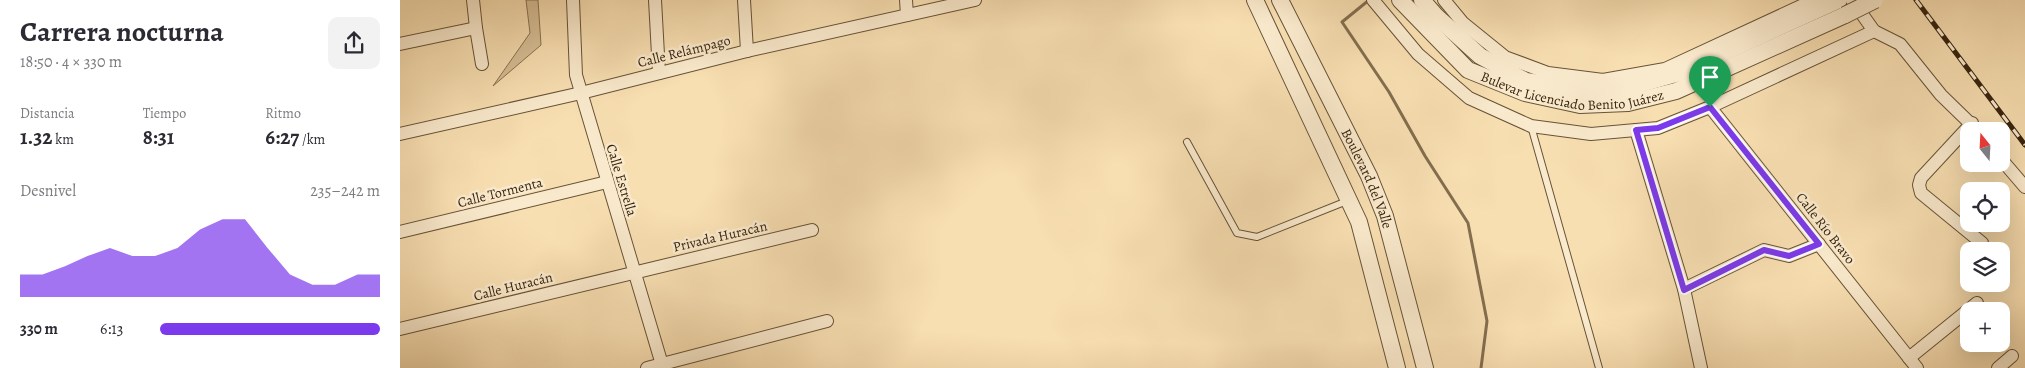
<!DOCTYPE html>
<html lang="es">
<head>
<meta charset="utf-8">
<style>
  :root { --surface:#fff; --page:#f2f2f3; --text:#2b2b33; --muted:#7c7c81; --accent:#7c3aed }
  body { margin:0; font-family:Alegreya,serif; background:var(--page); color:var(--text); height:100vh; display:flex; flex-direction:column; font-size:19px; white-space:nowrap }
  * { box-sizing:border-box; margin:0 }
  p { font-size:16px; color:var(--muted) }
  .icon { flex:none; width:28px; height:28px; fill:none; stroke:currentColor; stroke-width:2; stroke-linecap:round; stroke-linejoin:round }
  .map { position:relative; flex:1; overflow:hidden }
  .drawer { display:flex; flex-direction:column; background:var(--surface); width:400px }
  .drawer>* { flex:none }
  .needle { width:32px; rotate:342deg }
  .controls { position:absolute; left:1560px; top:122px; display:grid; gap:10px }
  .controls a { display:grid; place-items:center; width:50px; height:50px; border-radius:10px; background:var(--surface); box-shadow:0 5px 20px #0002; font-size:25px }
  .pin { position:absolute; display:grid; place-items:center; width:42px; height:42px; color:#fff; margin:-51px -21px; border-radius:50% 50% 50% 0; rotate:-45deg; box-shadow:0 0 5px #0007 }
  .pin .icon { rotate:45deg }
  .round { display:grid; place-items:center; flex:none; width:52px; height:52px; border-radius:10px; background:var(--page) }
  .summary { display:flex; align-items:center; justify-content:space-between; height:85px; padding:0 20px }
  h1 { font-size:28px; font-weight:700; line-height:38px }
  .stats { display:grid; grid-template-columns:repeat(3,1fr); gap:8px; height:85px; padding:5px 20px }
  .stats div { display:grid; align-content:center }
  .stats b { font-size:21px; font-weight:700 }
  .stats small { font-size:14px; font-weight:400 }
  .stats p { font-size:14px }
  .chart { height:140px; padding:10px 20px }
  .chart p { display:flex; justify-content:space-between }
  .chart svg { width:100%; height:90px; margin-top:5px; fill:var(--accent); opacity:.7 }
  ul { padding:0 20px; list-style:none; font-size:16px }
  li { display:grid; grid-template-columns:80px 60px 1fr; align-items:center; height:38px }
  li i { height:12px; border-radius:6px; background:var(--accent) }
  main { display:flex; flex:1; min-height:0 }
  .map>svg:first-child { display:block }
  .green { fill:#d7bf96; stroke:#877252 }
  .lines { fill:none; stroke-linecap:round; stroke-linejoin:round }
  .stream { stroke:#836e4f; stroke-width:3 }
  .service-casing { stroke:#675337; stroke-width:8 }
  .minor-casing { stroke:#675337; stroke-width:14 }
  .tertiary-casing { stroke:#675337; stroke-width:18 }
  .service { stroke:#faeacd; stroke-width:6 }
  .minor { stroke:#faeacd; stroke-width:12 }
  .tertiary { stroke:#faeacd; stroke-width:16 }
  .rail-casing { stroke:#37240e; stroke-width:5 }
  .rail { stroke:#faeacd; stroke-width:3; stroke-dasharray:9; stroke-linecap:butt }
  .tertiary-bridge-casing { stroke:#675337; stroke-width:18; stroke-linecap:butt }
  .tertiary-bridge { stroke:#faeacd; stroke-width:16 }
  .route-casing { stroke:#fff; stroke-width:10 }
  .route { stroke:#7c3aed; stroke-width:6 }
  .labels { text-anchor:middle; stroke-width:5; stroke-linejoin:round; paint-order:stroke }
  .street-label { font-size:14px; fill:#37240e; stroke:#faeacd }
</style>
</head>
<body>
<main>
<section class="drawer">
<div class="summary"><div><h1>Carrera nocturna</h1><p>18:50 · 4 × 330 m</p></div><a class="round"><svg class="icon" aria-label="share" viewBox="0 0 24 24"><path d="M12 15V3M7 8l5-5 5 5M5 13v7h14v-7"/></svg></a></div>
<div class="stats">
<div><p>Distancia</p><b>1.32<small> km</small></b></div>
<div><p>Tiempo</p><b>8:31</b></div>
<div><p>Ritmo</p><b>6:27<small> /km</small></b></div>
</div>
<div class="chart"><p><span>Desnivel</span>235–242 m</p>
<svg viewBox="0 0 160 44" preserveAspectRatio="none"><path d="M0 44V33L10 33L20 29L30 24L40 20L50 24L60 24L70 20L80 11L90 6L100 6L110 20L120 33L130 38L140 38L150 33L160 33V44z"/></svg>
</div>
<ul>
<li><b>330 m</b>6:13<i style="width:100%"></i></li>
</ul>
</section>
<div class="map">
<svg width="1625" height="368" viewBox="0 0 1625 368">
  <rect width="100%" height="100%" fill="#f8dfb2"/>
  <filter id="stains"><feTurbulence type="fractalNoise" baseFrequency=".004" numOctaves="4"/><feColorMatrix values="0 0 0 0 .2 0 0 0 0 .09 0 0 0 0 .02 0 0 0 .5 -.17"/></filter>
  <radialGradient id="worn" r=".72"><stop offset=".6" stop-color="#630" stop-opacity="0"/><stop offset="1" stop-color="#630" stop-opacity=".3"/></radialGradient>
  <!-- green -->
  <path class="green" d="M126 0H138L141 45 93 86 130 33Z"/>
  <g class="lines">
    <!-- stream -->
    <path class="stream" d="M969 0 942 22 989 92 1025 156 1068 223 1087 321 1081 368"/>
    <!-- service casing -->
    <g class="service-casing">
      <g id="service">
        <path d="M1131 126 1199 368"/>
        <path d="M787 142 837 233 857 237 947 201"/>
      </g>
    </g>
    <!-- minor casing -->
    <g class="minor-casing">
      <g id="minor">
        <path d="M73 0 76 28 82 64"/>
        <path d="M173 0 176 75 263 368"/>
        <path d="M255 0 259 73"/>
        <path d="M344 0 347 51"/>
        <path d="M506 0 507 15"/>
        <path d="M973 0 1018 54 1069 98 1131 126 1191 134 1258 128 1310 107 1474 31"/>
        <path d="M1044 0 1063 23 1105 57 1148 73 1203 80 1265 69 1414 0"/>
        <path d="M1452 0 1474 31 1500 44 1541 95 1578 131"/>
        <path d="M0 44 76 28"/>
        <path d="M1310 107 1517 368"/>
        <path d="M1572 123 1521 178 1519 185 1521 193 1582 243"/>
        <path d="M1236 130 1284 289"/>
        <path d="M0 134 181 93 347 51 575 0"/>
        <path d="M1601 159 1625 187"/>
        <path d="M0 232 207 182"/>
        <path d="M0 329 412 230"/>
        <path d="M1509 358 1577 303"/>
        <path d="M247 368 427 321"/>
        <path d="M1301 368 1284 289 1364 250 1389 256 1419 244"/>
        <path d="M1598 368 1612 356"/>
      </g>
    </g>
    <!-- tertiary casing -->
    <g class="tertiary-casing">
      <g id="tertiary">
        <path d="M855 0 959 222 997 368"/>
        <path id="s1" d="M880 0 969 176 985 216 1025 368"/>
        <path id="s2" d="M1000 0 1068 70 1125 93 1180 105 1228 103 1276 91 1445 15"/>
        <path d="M1022 0 1036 16 1080 56 1126 81 1181 90 1223 89 1279 73 1439 0"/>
      </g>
    </g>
    <!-- service -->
    <use href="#service" class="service"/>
    <!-- minor -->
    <use href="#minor" class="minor"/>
    <!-- tertiary -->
    <use href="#tertiary" class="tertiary"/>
    <!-- rail casing -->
    <g class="rail-casing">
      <path id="rail" d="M1516 0 1625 145"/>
    </g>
    <!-- rail -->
    <use href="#rail" class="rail"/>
    <!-- tertiary-bridge casing -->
    <g class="tertiary-bridge-casing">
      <path id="tertiary-bridge" d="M1445 15 1475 0"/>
    </g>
    <!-- tertiary-bridge -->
    <use href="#tertiary-bridge" class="tertiary-bridge"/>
  </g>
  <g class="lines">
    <!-- route casing -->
    <g class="route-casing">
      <path id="route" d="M1310 107 1419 244 1389 256 1364 250 1284 290 1236 130 1258 128Z"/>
    </g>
    <!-- route -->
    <use href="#route" class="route"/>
  </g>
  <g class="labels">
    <!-- street labels -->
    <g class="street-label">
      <text transform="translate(284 51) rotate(-14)" y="5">Calle Relámpago</text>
      <text dy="5" stroke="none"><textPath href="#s2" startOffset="206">Bulevar Licenciado Benito Juárez</textPath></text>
      <text dy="5" stroke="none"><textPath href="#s1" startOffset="199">Boulevard del Valle</textPath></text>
      <text transform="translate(222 180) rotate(73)" y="5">Calle Estrella</text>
      <text transform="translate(100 192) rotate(-14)" y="5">Calle Tormenta</text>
      <text transform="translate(1426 228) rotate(52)" y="5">Calle Río Bravo</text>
      <text transform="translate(320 236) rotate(-13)" y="5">Privada Huracán</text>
      <text transform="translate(113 286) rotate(-14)" y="5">Calle Huracán</text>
    </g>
  </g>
  <rect width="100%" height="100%" filter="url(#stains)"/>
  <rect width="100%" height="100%" fill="url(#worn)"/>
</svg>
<div class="controls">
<a><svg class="needle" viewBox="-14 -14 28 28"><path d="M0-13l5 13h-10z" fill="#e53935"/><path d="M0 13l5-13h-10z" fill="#7c7c81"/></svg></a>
<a><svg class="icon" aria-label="locate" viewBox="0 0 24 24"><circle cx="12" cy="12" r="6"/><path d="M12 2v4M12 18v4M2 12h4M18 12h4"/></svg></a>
<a><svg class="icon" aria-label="layers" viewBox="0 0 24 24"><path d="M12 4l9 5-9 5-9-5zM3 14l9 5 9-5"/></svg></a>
<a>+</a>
</div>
<div class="pin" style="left:1310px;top:107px;background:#1e9e55"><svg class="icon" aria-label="arrive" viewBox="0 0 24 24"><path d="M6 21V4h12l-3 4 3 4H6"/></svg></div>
</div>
</main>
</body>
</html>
